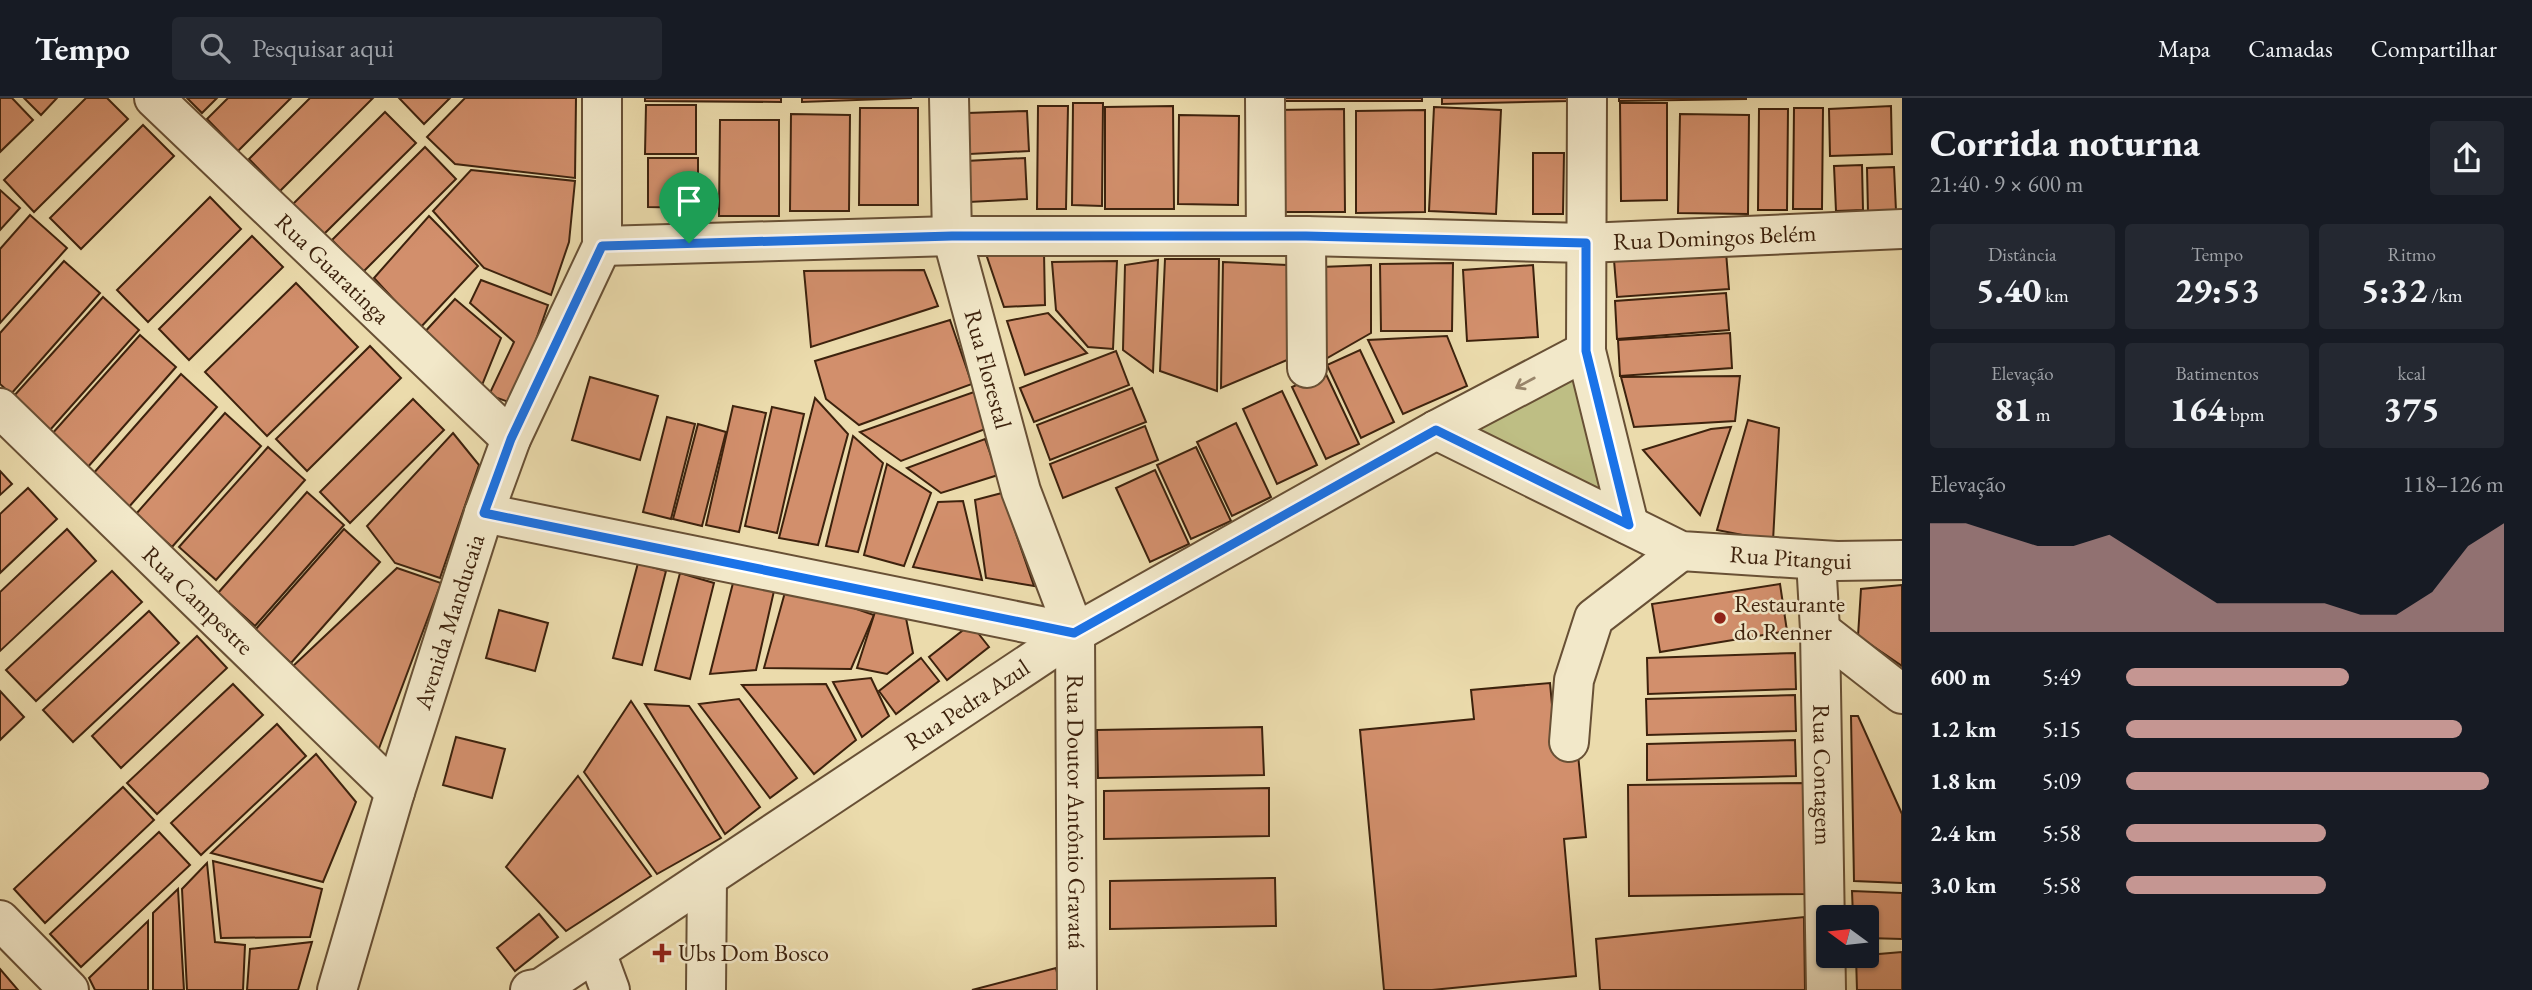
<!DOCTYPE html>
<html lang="pt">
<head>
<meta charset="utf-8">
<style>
  :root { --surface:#171b24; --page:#242831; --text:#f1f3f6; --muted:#9ea1a6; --line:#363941; --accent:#c59692 }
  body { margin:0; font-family:"EB Garamond",serif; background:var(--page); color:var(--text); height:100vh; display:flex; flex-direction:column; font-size:26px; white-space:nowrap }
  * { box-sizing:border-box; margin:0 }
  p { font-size:23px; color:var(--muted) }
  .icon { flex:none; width:38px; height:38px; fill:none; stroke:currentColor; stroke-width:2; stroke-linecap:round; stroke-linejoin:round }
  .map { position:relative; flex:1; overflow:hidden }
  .drawer { display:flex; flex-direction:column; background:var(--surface); width:630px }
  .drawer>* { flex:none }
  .needle { width:46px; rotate:285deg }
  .tools { position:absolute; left:1816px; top:807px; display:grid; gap:14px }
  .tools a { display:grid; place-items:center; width:63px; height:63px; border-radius:7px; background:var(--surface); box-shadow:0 2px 5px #0004; font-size:35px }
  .pin { position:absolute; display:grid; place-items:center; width:60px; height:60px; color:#fff; margin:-72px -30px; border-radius:50% 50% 50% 0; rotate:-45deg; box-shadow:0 0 7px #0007 }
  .pin .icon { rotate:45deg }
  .round { display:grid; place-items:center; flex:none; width:74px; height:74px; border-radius:7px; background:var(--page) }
  .summary { display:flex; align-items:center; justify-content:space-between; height:119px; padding:0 28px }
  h1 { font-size:38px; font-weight:800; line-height:52px }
  .metrics { display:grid; grid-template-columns:repeat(3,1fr); gap:10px; height:119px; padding:7px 28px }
  .metrics div { display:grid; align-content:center; border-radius:7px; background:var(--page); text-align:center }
  .metrics b { font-size:35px; font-weight:800 }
  .metrics small { font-size:19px; font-weight:400 }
  .metrics p { font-size:19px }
  .chart { height:196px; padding:14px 28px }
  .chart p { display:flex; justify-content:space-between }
  .chart svg { width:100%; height:126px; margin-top:7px; fill:var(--accent); opacity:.7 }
  ul { padding:0 28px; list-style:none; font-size:23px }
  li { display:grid; grid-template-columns:112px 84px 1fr; align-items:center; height:52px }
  li i { height:18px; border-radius:9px; background:var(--accent) }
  header { display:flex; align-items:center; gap:42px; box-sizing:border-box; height:98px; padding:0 35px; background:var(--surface); border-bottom:2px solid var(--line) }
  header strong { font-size:33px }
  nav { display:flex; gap:38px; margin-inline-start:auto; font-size:24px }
  .search { width:490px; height:63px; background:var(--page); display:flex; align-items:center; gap:18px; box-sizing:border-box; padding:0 24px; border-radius:7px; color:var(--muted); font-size:26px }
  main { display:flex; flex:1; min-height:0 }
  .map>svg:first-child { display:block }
  .green { fill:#bebe84; stroke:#7e7048; stroke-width:2 }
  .building { fill:#d28f6c; stroke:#3d220d; stroke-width:2 }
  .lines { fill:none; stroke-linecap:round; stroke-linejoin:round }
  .minor-casing { stroke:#685035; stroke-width:42 }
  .minor { stroke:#f2e8c9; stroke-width:38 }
  .oneway { stroke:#98856b }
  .route-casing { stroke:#fff; stroke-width:14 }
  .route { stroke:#1a73e8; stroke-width:9 }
  .poi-dot { fill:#8f2418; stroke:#f2e8c9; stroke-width:2.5 }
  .labels { text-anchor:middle; stroke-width:5; stroke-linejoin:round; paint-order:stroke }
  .street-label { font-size:24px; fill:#3d220d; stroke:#f2e8c9 }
  .poi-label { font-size:24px; fill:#3d220d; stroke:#f2e8c9; text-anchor:start }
</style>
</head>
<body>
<header>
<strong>Tempo</strong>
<div class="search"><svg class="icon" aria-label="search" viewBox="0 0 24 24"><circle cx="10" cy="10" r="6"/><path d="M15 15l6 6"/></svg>Pesquisar aqui</div>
<nav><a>Mapa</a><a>Camadas</a><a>Compartilhar</a></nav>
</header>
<main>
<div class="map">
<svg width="1902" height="892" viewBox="0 0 1902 892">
  <rect width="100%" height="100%" fill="#ebdbac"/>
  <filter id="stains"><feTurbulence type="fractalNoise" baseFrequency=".00286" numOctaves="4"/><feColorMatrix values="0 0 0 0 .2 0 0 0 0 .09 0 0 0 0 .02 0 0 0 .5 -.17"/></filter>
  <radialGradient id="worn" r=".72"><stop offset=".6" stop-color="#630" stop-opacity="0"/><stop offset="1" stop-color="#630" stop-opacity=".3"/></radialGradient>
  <!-- green -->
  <path class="green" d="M1577 273 1617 414 1465 330Z"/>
  <!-- building -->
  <g class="building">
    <path d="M0 0H12L33 22 0 54Z"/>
    <path d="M24 0H57L41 17Z"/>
    <path d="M86 0H107L128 21 34 114 4 82Z"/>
    <path d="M187 0H217L202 15Z"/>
    <path d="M228 0H291L238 53 207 21Z"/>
    <path d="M310 0H373L280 93 249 61Z"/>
    <path d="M399 0H450L424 26Z"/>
    <path d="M465 0H576L575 80 455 66 427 39Z"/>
    <path d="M645 0H781V4L645 3Z"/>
    <path d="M802 0H912L802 4Z"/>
    <rect x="1285" y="0" width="137" height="3"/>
    <path d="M1442 0H1570V3L1442 6Z"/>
    <path d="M1619 0H1746V1L1619 3Z"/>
    <path d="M1073 5H1103L1102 108 1072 107Z"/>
    <path d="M1620 5H1667V102L1621 103Z"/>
    <path d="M646 7H696V56H645Z"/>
    <path d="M1038 8H1068L1066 111H1037Z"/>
    <path d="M1173 8 1174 111H1105V9Z"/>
    <path d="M1891 8 1892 56 1830 58 1829 11Z"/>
    <path d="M1434 9 1501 12 1496 116 1429 113Z"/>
    <path d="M860 10H918V107H859Z"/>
    <path d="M1794 10H1823L1822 111H1793Z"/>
    <path d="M1344 11 1345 114H1276L1275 12Z"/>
    <path d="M1759 11H1788L1787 112H1758Z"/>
    <path d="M1425 12V114L1356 115V13Z"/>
    <path d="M1027 13 1029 53 970 56 968 15Z"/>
    <path d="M385 14 416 45 322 138 292 107Z"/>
    <path d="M791 16 850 17 849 113H790Z"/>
    <path d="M1680 16 1749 17 1748 116 1678 115Z"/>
    <path d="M1179 17 1239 18 1238 107 1178 106Z"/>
    <path d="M720 22H779V118H719Z"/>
    <path d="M143 27 174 58 81 151 50 120Z"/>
    <path d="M425 49 456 81 363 174 332 142Z"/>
    <path d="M1533 55H1564L1563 116H1533Z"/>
    <path d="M648 60H698V110L648 109Z"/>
    <path d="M1025 60 1027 101 969 104 966 63Z"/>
    <path d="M1862 67 1863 112 1836 113 1834 68Z"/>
    <path d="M1894 69 1896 113 1868 115 1867 70Z"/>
    <path d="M471 72 575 83 569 144 551 197 484 170 433 113Z"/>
    <path d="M0 92 20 110 0 132Z"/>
    <path d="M210 99 241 131 148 224 117 192Z"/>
    <path d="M30 117 67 150 0 225V151Z"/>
    <path d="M429 118 478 168 420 230 374 180Z"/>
    <path d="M252 138 283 169 189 262 159 231Z"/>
    <path d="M1044 154 1045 207 1004 209 986 156Z"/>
    <path d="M1726 154 1729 191 1617 199 1614 162Z"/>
    <path d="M1165 161H1219L1217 293 1160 273Z"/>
    <path d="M1158 162 1153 274 1123 252 1125 167Z"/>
    <path d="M64 163 100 195 11 296 0 286V235Z"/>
    <path d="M1117 163 1113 251 1088 249 1056 212 1052 164Z"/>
    <path d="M1223 164 1287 167V262L1221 290Z"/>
    <path d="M1453 165 1452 233H1381L1380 166Z"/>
    <path d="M1371 167V235L1322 263 1321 169Z"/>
    <path d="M1533 167 1538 239 1467 243 1463 172Z"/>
    <path d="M924 172 938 208 811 249 804 173Z"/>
    <path d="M481 182 548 207 514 306 489 297 514 244 470 205Z"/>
    <path d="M296 185 358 249 267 338 205 274Z"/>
    <path d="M1726 195 1729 232 1617 241 1615 203Z"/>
    <path d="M103 199 139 232 50 332 13 299Z"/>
    <path d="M455 201 501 240 482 287 422 237Z"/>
    <path d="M1048 215 1087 255 1025 277 1007 223Z"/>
    <path d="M950 222 972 286 859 327 826 301 815 263Z"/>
    <path d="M1730 235 1732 270 1620 278 1618 242Z"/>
    <path d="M140 237 176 269 87 370 51 337Z"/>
    <path d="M1447 238 1467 288 1403 316 1368 242Z"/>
    <path d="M370 248 401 280 307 373 276 341Z"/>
    <path d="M1360 252 1394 324 1361 340 1327 267Z"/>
    <path d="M1116 253 1129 287 1034 324 1020 290Z"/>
    <path d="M1325 274 1359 346 1326 361 1292 289Z"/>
    <path d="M181 276 217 309 128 410 92 377Z"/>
    <path d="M1740 278 1735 323 1634 329 1621 279Z"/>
    <path d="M590 279 658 298 640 362 572 342Z"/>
    <path d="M1132 290 1146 324 1050 362 1037 327Z"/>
    <path d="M1282 293 1317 367 1277 386 1243 311Z"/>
    <path d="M974 294 988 330 901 363 860 334Z"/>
    <path d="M815 300 848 336 818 447 779 440Z"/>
    <path d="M413 301 444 332 350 425 320 394Z"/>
    <path d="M733 308 766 315 739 434 706 427Z"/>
    <path d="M772 309 804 316 777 435 745 428Z"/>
    <path d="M225 315 261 348 172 449 136 416Z"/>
    <path d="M667 319 695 326 671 421 643 414Z"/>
    <path d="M1748 322 1779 330 1773 443 1717 432Z"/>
    <path d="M1236 325 1271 399 1232 418 1197 344Z"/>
    <path d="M698 326 726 334 702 428 673 421Z"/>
    <path d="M1145 328 1158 362 1063 400 1050 366Z"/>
    <path d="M1731 329 1700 417 1643 352 1711 331Z"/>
    <path d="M453 335 479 367 440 480 395 465 367 428Z"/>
    <path d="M853 338 883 365 858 454 826 448Z"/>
    <path d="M985 341 998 377 941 395 907 370Z"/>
    <path d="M268 349 305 382 216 482 179 449Z"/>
    <path d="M1196 349 1231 423 1191 441 1157 367Z"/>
    <path d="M887 366 931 395 904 468 864 457Z"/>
    <path d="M1155 372 1189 446 1150 464 1116 390Z"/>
    <path d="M0 373 12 386 0 397Z"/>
    <path d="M28 390 57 421 0 475V416Z"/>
    <path d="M307 394 344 427 255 528 218 495Z"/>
    <path d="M1002 395 1034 488 986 480 975 402Z"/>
    <path d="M963 403 982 482 913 469 938 404Z"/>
    <path d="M67 431 96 463 0 553V494Z"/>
    <path d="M344 431 380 464 291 565 255 532Z"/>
    <path d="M638 465 666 473 642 567 613 560Z"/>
    <path d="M397 470 441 485 378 653 292 569Z"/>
    <path d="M112 473 142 504 36 603 6 572Z"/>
    <path d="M680 475 714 485 690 581 655 572Z"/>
    <path d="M734 481 774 493 756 572 710 576Z"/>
    <path d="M1780 486 1787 533 1660 554 1652 506Z"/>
    <path d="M787 487 874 517 851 571 764 570Z"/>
    <path d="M1902 487V568L1858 538 1861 491Z"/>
    <path d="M499 512 548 525 535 573 486 560Z"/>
    <path d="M149 513 179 545 73 644 43 612Z"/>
    <path d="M875 514 906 520 913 555 887 576 857 570Z"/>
    <path d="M971 526 989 549 947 582 929 559Z"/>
    <path d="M197 538 227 570 121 670 92 638Z"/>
    <path d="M1795 555 1796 591 1648 596 1647 560Z"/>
    <path d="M921 560 939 583 896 616 879 593Z"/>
    <path d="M871 580 889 618 862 639 833 584Z"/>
    <path d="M1550 585 1555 640 1577 646 1586 739 1564 741 1576 878 1432 892H1384L1360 632 1474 621 1471 592Z"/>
    <path d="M233 586 263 617 157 716 127 685Z"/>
    <path d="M826 586 856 642 814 676 742 587Z"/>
    <path d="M0 593 24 619 0 642Z"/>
    <path d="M1795 597 1796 633 1647 637 1646 601Z"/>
    <path d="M739 601 797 680 770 700 699 606Z"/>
    <path d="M631 603 721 740 657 776 584 674Z"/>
    <path d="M645 606 689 608 760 709 725 736Z"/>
    <path d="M1851 618H1858L1902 716V785L1854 783Z"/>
    <path d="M277 626 306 658 201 757 171 725Z"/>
    <path d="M1262 629 1264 677 1098 680 1097 632Z"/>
    <path d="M456 639 505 651 492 700 443 687Z"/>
    <path d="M1795 642 1796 678 1647 682V646Z"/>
    <path d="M316 656 356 704 323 784 211 755Z"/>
    <path d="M578 678 651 778 566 833 506 769Z"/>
    <path d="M1807 685 1808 796 1629 798 1628 687Z"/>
    <path d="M123 689 154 722 45 825 14 791Z"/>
    <path d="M1269 690V738L1104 741V693Z"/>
    <path d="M159 734 190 767 81 869 50 836Z"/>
    <path d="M213 763 322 791 310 839 221 840Z"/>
    <path d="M207 765 215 844 245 847 243 892H187L182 791Z"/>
    <path d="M1275 780 1276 828 1110 831V783Z"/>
    <path d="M178 791 184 892H153V815Z"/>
    <path d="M1852 793 1902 795V841L1867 840V819H1853Z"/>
    <path d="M539 816 558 839 515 873 497 850Z"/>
    <path d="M1804 819 1805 892H1600L1596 841Z"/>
    <path d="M148 823V892H95L89 880Z"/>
    <path d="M312 844 298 892H247L250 851Z"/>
    <path d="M1902 854V892H1857L1856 858Z"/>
    <path d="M1056 870 1061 892H972Z"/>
    <path d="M0 871 18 892H0Z"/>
  </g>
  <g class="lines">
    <!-- minor casing -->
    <g class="minor-casing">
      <g id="minor">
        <path id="s1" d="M154 0 511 341"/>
        <path id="s2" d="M949 0 952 138 1021 393 1075 535 1077 892"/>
        <path d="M1265 0 1266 138"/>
        <path d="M1587 0 1586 253 1629 427"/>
        <path d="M1306 138 1307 270"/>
        <path id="s3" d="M602 148 952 138H1306L1586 145 1902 131"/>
        <path id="s4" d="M0 310 395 694"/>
        <path id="s5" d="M1436 332 1681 453 1837 463 1902 462"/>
        <path d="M484 415 1075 535"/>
        <path id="s6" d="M1816 462 1820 532 1826 892"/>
        <path d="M1820 532 1902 596"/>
        <path d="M1569 644 1574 582 1594 520 1681 453"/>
        <path d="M0 822 69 892"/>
        <path d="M596 854 610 892"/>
        <path id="s7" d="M337 892 395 694 484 415 511 341 602 148V0"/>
        <path id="s8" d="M530 892 541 890 1075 535 1436 332 1586 253"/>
        <path d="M706 892 707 780"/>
      </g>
    </g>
    <!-- minor -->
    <use href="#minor" class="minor"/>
  </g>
  <!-- one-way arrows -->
  <defs><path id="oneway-shaft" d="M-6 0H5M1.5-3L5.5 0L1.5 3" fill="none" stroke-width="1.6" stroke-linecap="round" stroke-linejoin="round" transform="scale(1.75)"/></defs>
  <use class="oneway" href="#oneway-shaft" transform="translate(1525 285) rotate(152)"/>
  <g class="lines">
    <!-- route casing -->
    <g class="route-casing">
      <path id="route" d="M952 138H1306L1586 145V253L1629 427 1436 332 1074 535 484 415 511 341 602 148Z"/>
    </g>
    <!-- route -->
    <use href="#route" class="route"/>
  </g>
  <!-- markers -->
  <g class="poi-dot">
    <circle cx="1720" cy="520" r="7"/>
    <path d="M658.5 844.5h7v7h7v7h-7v7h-7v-7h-7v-7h7z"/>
  </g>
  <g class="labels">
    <!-- street labels -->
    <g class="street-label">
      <text dy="8" stroke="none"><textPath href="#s3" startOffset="1113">Rua Domingos Belém</textPath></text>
      <text dy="8" stroke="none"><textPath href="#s1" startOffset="247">Rua Guaratinga</textPath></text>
      <text dy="8" stroke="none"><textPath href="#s2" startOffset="276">Rua Florestal</textPath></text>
      <text dy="8" stroke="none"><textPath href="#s5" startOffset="383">Rua Pitangui</textPath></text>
      <text dy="8" stroke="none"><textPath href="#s4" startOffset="276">Rua Campestre</textPath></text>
      <text dy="8" stroke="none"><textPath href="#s7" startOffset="385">Avenida Manducaia</textPath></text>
      <text dy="8" stroke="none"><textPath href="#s8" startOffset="523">Rua Pedra Azul</textPath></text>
      <text dy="8" stroke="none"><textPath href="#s6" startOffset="215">Rua Contagem</textPath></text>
      <text dy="8" stroke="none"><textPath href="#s2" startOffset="733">Rua Doutor Antônio Gravatá</textPath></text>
    </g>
    <!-- poi labels -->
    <g class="poi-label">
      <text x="1734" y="514">Restaurante<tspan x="1734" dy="28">do Renner</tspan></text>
      <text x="678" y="863">Ubs Dom Bosco</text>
    </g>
  </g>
  <rect width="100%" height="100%" filter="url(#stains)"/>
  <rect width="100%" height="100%" fill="url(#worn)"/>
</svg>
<div class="tools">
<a><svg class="needle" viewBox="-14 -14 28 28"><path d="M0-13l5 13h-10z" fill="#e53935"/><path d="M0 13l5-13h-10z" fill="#9ea1a6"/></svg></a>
</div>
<div class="pin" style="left:689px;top:145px;background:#1e9e55"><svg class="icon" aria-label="arrive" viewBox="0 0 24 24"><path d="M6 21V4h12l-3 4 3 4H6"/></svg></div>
</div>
<section class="drawer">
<div class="summary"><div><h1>Corrida noturna</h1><p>21:40 · 9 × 600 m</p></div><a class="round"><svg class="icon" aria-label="share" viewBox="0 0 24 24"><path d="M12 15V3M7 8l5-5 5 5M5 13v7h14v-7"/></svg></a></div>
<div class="metrics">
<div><p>Distância</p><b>5.40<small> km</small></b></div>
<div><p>Tempo</p><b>29:53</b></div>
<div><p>Ritmo</p><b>5:32<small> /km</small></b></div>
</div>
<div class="metrics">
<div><p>Elevação</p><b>81<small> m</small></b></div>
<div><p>Batimentos</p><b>164<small> bpm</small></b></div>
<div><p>kcal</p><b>375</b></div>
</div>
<div class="chart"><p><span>Elevação</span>118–126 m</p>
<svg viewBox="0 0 160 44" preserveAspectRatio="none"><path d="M0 44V6L10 6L20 10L30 14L40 14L50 10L60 18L70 26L80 34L90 34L100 34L110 34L120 38L130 38L140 30L150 14L160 6V44z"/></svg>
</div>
<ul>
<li><b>600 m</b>5:49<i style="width:59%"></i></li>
<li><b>1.2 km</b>5:15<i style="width:89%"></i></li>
<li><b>1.8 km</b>5:09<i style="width:96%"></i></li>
<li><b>2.4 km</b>5:58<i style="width:53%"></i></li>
<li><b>3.0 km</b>5:58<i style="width:53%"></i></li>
</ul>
</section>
</main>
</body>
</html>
